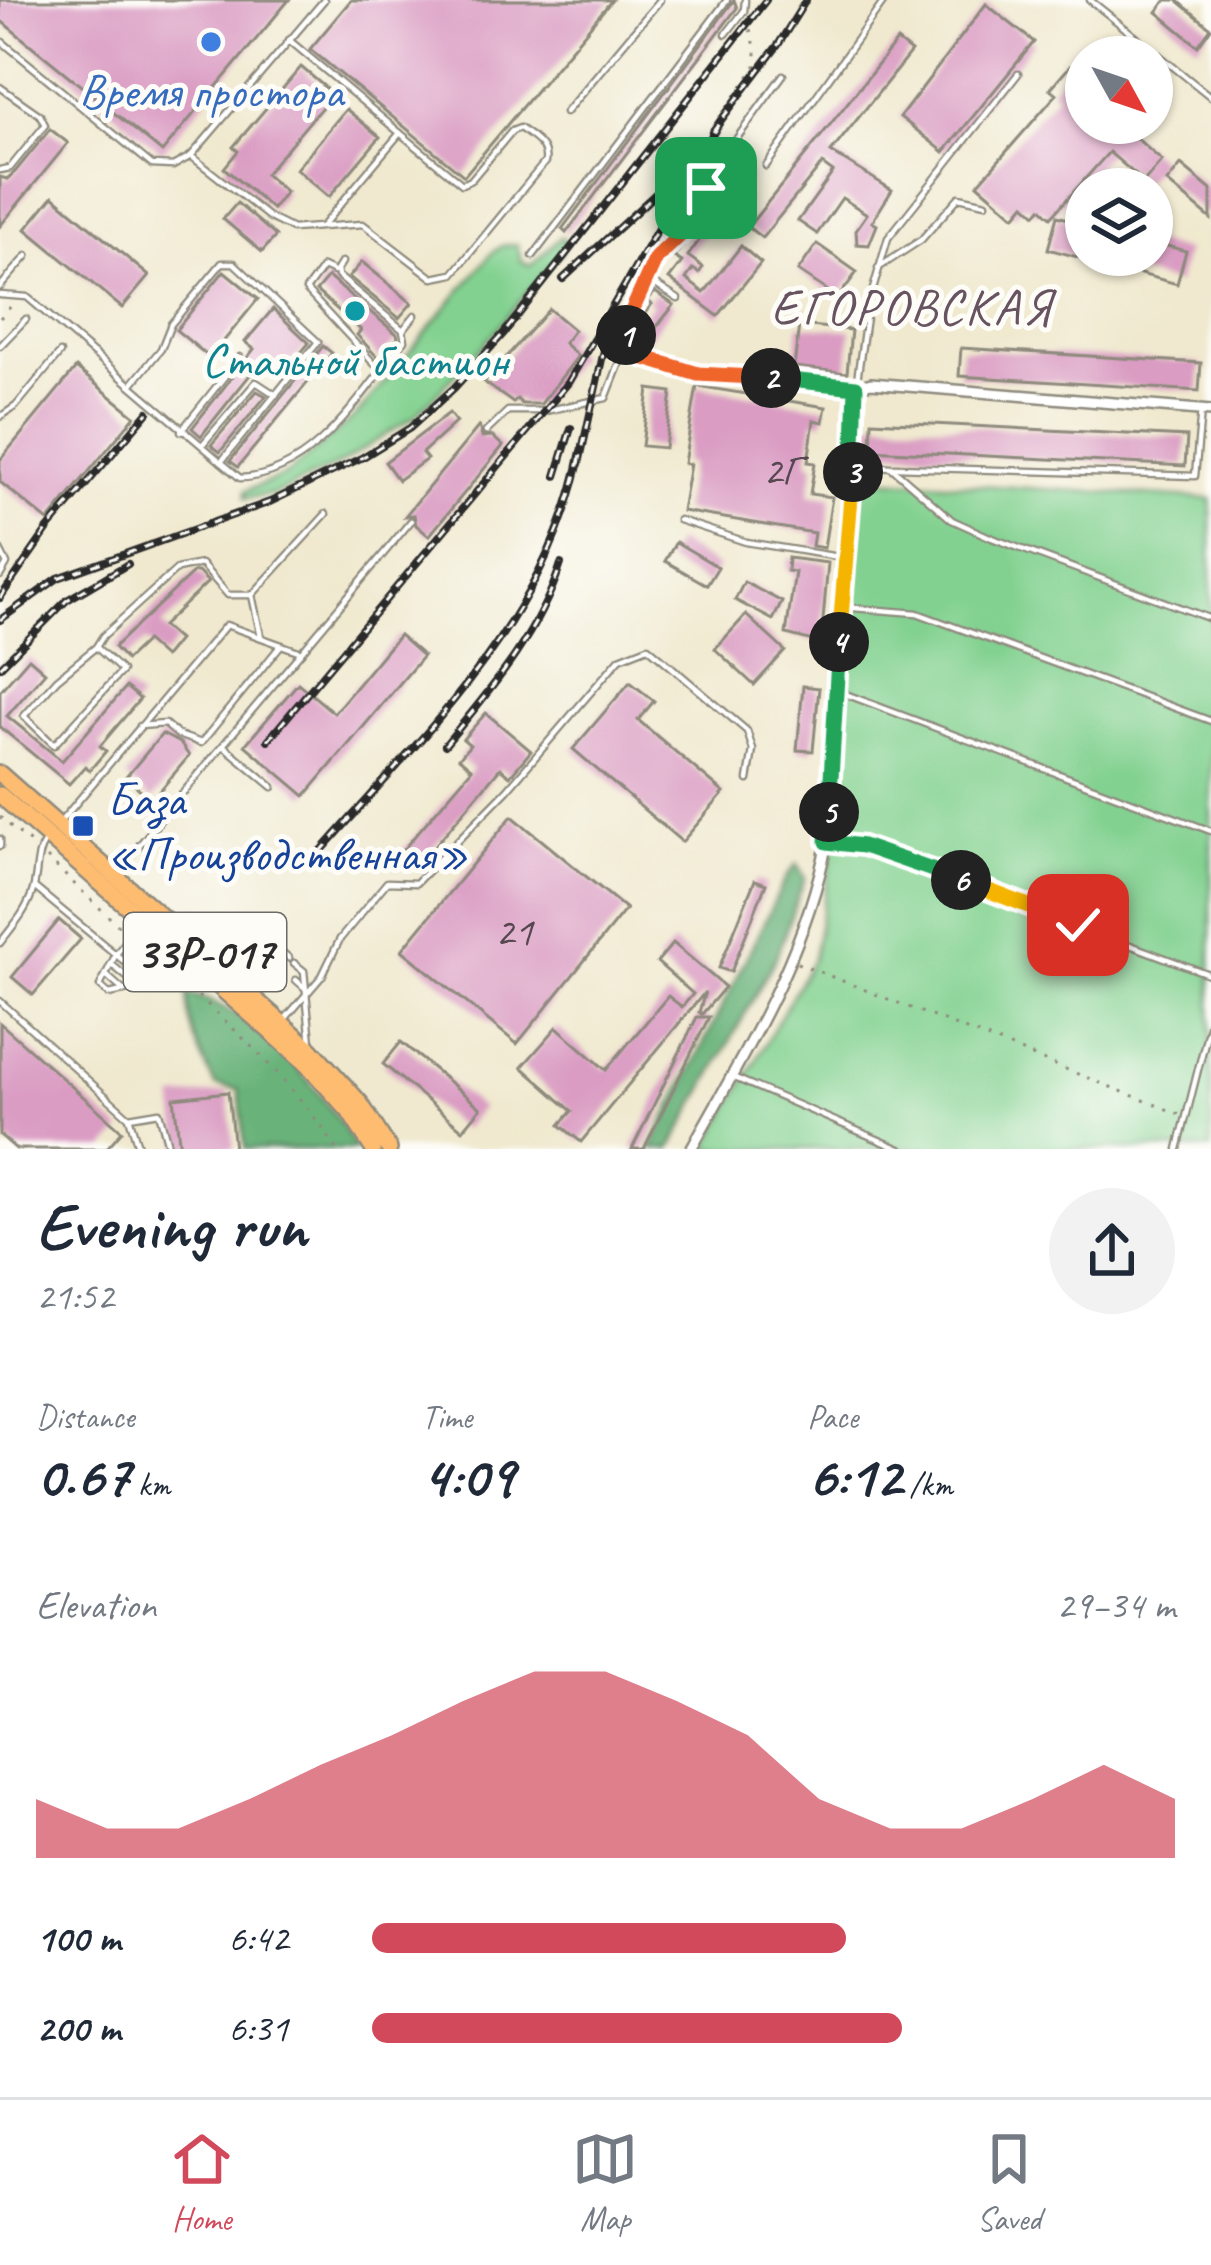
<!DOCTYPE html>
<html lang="en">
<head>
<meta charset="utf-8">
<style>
  :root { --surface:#fff; --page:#f2f2f3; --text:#1f2937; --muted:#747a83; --line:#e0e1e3; --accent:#d1495b }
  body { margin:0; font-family:Caveat,sans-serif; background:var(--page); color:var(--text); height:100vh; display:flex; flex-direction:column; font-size:45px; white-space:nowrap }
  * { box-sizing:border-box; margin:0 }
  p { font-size:39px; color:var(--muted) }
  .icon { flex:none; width:66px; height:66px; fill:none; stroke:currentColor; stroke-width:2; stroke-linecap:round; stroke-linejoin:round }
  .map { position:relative; height:1149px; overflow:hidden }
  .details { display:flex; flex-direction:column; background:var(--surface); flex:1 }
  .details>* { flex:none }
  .needle { width:78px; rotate:130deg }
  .fabs { position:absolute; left:1065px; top:36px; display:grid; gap:24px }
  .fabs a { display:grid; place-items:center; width:108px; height:108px; border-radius:50%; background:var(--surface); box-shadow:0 3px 9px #0004; font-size:60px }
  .pin { position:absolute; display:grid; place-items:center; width:102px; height:102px; color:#fff; margin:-51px; border-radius:24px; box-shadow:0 6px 18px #0006 }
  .km { position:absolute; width:60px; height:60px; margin:-30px; border-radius:50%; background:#222; color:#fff; font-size:33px; line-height:60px; text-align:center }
  .round { display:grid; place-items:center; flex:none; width:126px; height:126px; border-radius:63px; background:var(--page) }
  .overview { display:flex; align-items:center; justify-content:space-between; height:204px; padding:0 36px }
  h1 { font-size:66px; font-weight:600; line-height:90px }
  .figures { display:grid; grid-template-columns:repeat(3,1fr); gap:18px; height:204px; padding:12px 36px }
  .figures div { display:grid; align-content:center }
  .figures b { font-size:60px; font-weight:600 }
  .figures small { font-size:33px; font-weight:400 }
  .figures p { font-size:33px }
  .chart { height:336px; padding:24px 36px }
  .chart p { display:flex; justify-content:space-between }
  .chart svg { width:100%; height:216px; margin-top:12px; fill:var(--accent); opacity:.7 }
  ul { padding:0 36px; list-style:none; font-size:39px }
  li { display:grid; grid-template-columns:192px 144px 1fr; align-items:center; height:90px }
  li i { height:30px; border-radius:15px; background:var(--accent) }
  .dock { display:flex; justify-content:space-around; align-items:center; height:168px; border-top:3px solid var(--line); background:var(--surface); font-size:33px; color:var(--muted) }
  .dock a { display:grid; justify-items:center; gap:6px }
  .dock .on { color:var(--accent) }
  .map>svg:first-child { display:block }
  .green { fill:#82d190; stroke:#567e5e; stroke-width:3 }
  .forest { fill:#69b37a; stroke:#4a6f52; stroke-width:3 }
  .building { fill:#da9cc3 }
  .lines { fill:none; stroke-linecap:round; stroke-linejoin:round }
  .service-casing { stroke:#8e8a7d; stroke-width:9 }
  .minor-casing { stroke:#8e8a7d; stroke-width:14 }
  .trunk-casing { stroke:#8e8a7d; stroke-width:20 }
  .path { stroke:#8e8a7d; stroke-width:3; stroke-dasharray:3 9; stroke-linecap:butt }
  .service { stroke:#fff; stroke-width:4.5 }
  .minor { stroke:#fff; stroke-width:9 }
  .trunk { stroke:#febc71; stroke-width:15 }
  .rail-casing { stroke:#2b2b2b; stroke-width:8 }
  .rail { stroke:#fdfcf7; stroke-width:3; stroke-dasharray:9; stroke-linecap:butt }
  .split-1-casing { stroke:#fff; stroke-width:24 }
  .split-2-casing { stroke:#fff; stroke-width:24 }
  .split-3-casing { stroke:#fff; stroke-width:24 }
  .split-4-casing { stroke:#fff; stroke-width:24 }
  .split-5-casing { stroke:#fff; stroke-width:24 }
  .split-6-casing { stroke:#fff; stroke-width:24 }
  .split-7-casing { stroke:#fff; stroke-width:24 }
  .split-1 { stroke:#f0652b; stroke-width:15 }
  .split-2 { stroke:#f0652b; stroke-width:15 }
  .split-3 { stroke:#22a559; stroke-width:15 }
  .split-4 { stroke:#f5b400; stroke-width:15 }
  .split-5 { stroke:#22a559; stroke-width:15 }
  .split-6 { stroke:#22a559; stroke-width:15 }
  .split-7 { stroke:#f5b400; stroke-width:15 }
  .shop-dot { fill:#3f7fe0; stroke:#fdfcf7; stroke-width:4.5 }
  .culture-dot { fill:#0f9aa8; stroke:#fdfcf7; stroke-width:4.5 }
  .transit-dot { fill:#1a4fb4; stroke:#fdfcf7; stroke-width:4.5 }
  .labels { text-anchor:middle; stroke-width:10; stroke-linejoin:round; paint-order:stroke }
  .number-label { font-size:42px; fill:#574751 }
  .shield { fill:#fdfcf7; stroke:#6a6a68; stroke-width:3 }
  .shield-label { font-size:45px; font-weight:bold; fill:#2b2b2b }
  .shop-label { font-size:48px; fill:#366cbe; stroke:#fdfcf7 }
  .culture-label { font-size:48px; fill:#0d838f; stroke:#fdfcf7 }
  .transit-label { font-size:48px; fill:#164399; stroke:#fdfcf7; text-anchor:start }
  .neighbourhood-label { font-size:51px; letter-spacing:3px; fill:#685360; stroke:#fdfcf7 }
</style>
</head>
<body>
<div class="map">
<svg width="1211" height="1149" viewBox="0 0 1211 1149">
  <rect width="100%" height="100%" fill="#fdfcf7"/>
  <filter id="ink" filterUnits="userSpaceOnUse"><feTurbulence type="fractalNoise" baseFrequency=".00833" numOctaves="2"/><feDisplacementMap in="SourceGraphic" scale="24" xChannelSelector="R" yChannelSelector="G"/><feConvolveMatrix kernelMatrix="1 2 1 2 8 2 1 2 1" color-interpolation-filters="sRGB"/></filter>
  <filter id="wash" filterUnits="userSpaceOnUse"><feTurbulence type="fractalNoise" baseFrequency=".004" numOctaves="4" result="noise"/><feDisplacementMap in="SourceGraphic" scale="48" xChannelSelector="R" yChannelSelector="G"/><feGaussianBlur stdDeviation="2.7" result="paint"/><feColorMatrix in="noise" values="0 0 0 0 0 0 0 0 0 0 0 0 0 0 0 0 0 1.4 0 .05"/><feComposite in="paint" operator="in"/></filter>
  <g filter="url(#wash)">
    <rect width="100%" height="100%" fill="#f0e9cf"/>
    <!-- green -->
    <g class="green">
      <path d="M561 237 566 242 562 251 479 350 415 416 340 464 275 494 245 498V491L286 475 357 415 491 254 502 246 517 244 521 261 530 266Z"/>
      <path d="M863 474 879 479 1211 499V1149H707L813 958 830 867Z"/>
    </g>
    <!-- forest -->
    <g class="forest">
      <path d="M797 864 805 878 776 957 671 1149H651L787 876Z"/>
      <path d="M188 994C255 1008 324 1092 356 1149H245L239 1090 215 1085C200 1054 187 1029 188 994Z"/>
    </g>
    <g id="blocks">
      <!-- building -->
      <g class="building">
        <path d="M0 0H289L162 152 0 20Z"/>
        <path d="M351 0H612L464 176 310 49Z"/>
        <path d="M734 0 737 8 566 233 562 229Z"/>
        <path d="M1166 0H1177L1211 28 1198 46 1157 12Z"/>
        <path d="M986 4 1034 42 944 152 900 117Z"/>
        <path d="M897 41 911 52 831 152 892 190 872 222 877 225 869 245 857 244 856 230 867 214 842 198 817 234 798 221 833 172 822 164 762 238 748 227Z"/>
        <path d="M1070 66 1086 80V123H1119L1162 161 1144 182 1109 152 1051 217 1041 208 1036 214 1025 204 1015 216 978 184 1057 94 1050 89Z"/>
        <path d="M301 67 333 94 265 174 286 192 272 209 224 168 238 151 233 147Z"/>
        <path d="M346 109 380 137 329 197 296 169Z"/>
        <path d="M50 129 68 143 0 226V177L7 179 15 172Z"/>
        <path d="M1181 165 1211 190V219L1167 182Z"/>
        <path d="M733 168 750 178 740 195 748 199 735 221 706 204 718 184 723 186Z"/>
        <path d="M53 196 149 276 122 308 26 229Z"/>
        <path d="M237 203 276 236 262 252 223 219Z"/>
        <path d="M1057 216 1086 224V255H1152V242L1186 251 1177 284 1048 249Z"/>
        <path d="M702 220 710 225 688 256 703 267 699 273 693 269 686 279 704 293 741 246 761 263 718 316 669 279 682 262 674 257Z"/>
        <path d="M817 244 857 272 838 298 798 271Z"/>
        <path d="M362 262 412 303 399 318 349 277Z"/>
        <path d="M224 271 258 299 210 358 176 330Z"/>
        <path d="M328 277 397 334 398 338 380 360 357 335 361 330 316 291Z"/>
        <path d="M655 292 674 305 640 348 645 313 652 304 647 301Z"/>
        <path d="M273 309 309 343 281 377 261 361 201 436 192 428 254 349 245 342Z"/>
        <path d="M549 309 574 330 564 343 578 356 541 404H522L517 399 513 403 484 382Z"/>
        <path d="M799 325 851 330 847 373 794 367Z"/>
        <path d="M323 346 332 353 238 467 230 461Z"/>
        <path d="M961 348 1201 363 1199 391 959 376Z"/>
        <path d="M76 368 135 416 48 521 0 482V460Z"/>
        <path d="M697 386 826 407 823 422 814 420 808 462 815 463 810 494 832 497 824 548 812 546 814 533 682 511 690 464 684 463Z"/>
        <path d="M649 389 672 392 665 448 642 446Z"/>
        <path d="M257 391 266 396 220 452 211 445Z"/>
        <path d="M449 413 456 422 422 453 427 459 398 480 385 462Z"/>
        <path d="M872 421 1187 437 1185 466 871 450Z"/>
        <path d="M479 426 482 437 492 436 503 446 429 536 416 525 414 515 405 516Z"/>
        <path d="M676 542 718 567 707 585 665 561Z"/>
        <path d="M788 558 828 563 821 643 786 634 795 572 787 571Z"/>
        <path d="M194 572H198L208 582 162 626 178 640 164 657 146 641 126 660 114 647Z"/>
        <path d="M744 582 782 602 773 620 735 600Z"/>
        <path d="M746 615 785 651 754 685 715 649Z"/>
        <path d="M399 635 423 656 305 796 245 745 298 683 334 713Z"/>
        <path d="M29 658 45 672 7 716 62 761 126 687 140 699 100 746 106 751 90 770 85 766 69 784 0 727V691Z"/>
        <path d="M630 682 654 701 638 720 724 793 682 842 573 749Z"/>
        <path d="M803 686 819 688 813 751 797 750Z"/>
        <path d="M486 713 531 751 510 776 500 768 418 866 401 852 472 769 459 758 470 745 463 739Z"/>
        <path d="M162 734 180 743 189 756 152 800 126 777Z"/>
        <path d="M512 816 626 909 517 1044 402 950Z"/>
        <path d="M755 880 766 884 731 972 719 968Z"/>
        <path d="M59 920 81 939 33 995 12 977Z"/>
        <path d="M673 943 725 987 702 1014 699 1012 705 992 581 1142 560 1125 572 1111 522 1067 557 1027 606 1070 668 996 682 1007 693 994 657 962Z"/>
        <path d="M697 1017H709L644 1149H632Z"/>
        <path d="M0 1023 122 1131 106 1149H16L0 1135Z"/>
        <path d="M401 1042 481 1108 463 1130 383 1064Z"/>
        <path d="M228 1092 234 1149H180L174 1098Z"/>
      </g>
    </g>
  </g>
  <g filter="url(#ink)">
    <use href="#blocks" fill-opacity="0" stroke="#8e8a7d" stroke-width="3"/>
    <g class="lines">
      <!-- service casing -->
      <g class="service-casing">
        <g id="service">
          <path d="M1090 0 1211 97"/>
          <path d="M726 34 744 11 745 0"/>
          <path d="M0 40 152 165 173 166 191 156 270 218 292 229 363 224 433 278 453 274 545 162C548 145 532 138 520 128L512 131 471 180 462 184 400 133"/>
          <path d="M289 40 400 133 323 225"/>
          <path d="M0 87 40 115 45 125 10 168 0 170"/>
          <path d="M565 113 660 0"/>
          <path d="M191 156 324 0"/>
          <path d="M766 166 885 0"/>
          <path d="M533 256 727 0"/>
          <path d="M878 268 921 240 959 197 986 203"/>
          <path d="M334 272 323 267 306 290 380 370"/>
          <path d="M0 287 27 256"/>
          <path d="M640 289 656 285 678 299"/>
          <path d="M0 295 27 297 240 478C314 476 362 392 405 340L403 330 338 276 337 270 342 262"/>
          <path d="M403 330 415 315"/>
          <path d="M0 346 26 319"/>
          <path d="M614 349 698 374 856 387 867 310 888 238 1018 74"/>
          <path d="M622 351 632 311 656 258 679 236 737 138 783 75"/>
          <path d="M132 384 161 349 171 324 222 263H234L318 342 221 462"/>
          <path d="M0 417 16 406 60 353"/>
          <path d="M181 431 240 357"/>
          <path d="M486 432 508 411H545L606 398 619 365"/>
          <path d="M202 445 256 382 276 395"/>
          <path d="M854 464 891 467 952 520 992 538 1211 619"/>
          <path d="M895 467 1195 476 1201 410"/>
          <path d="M679 520 746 542 845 558"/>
          <path d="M0 550 7 564 0 576"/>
          <path d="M841 607 917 613 1211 721"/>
          <path d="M261 637 252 595 326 514"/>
          <path d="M96 647 57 679 24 716 54 745 122 671 96 647 103 636 177 569 201 564 228 595H252"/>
          <path d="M840 692 1211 831"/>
          <path d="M140 726 165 724 178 735 201 743 281 645"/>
          <path d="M224 746 273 787"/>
          <path d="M62 820 226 625 301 652"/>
          <path d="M0 839V846"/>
          <path d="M827 841 863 846 1211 975"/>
          <path d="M115 874 411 521"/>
          <path d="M34 887 154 986"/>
          <path d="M141 922 116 954 100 986 109 994 199 975"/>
          <path d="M0 943C13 926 27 911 33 890 38 873 35 856 45 841"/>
          <path d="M294 963 304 971 311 1043"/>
          <path d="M111 964 139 987"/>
          <path d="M223 966 277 948 289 958"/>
          <path d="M106 975 124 991"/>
          <path d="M296 980 305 988"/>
          <path d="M0 1001 129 1117 139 1149"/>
          <path d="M285 1019 322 976 340 939 387 882 416 883 507 790 620 658 648 647 747 731 753 750 748 780"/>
          <path d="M735 1078 900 1149"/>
          <path d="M129 1117 159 1112 169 1149"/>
          <path d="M1178 1149 1211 1018"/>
        </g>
      </g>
      <!-- minor casing -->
      <g class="minor-casing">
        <path id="minor" d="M691 1149C746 1050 806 954 827 841L856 387 871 383 1211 411"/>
      </g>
      <!-- trunk casing -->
      <g class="trunk-casing">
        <g id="trunk">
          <path d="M0 774 311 1049 360 1103 389 1149"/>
          <path d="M0 795 303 1060 349 1111 373 1149"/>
        </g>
      </g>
      <!-- path -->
      <g class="path">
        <path d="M656 244 657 236 699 149 756 66V49L748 23"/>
        <path d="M0 318 12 305"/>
        <path d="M0 817 36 848"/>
        <path d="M47 858 123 930"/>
        <path d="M134 940 173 973"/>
        <path d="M797 963 1179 1114"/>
        <path d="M189 988C245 1038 295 1086 337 1149"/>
      </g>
      <!-- service -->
      <use href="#service" class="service"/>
      <!-- minor -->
      <use href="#minor" class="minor"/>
      <!-- trunk -->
      <use href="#trunk" class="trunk"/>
      <!-- rail casing -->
      <g class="rail-casing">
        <g id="rail">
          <path d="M712 132 778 45 806 0"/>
          <path d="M563 279 678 173"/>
          <path d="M579 464 606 341"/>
          <path d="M556 476 571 428"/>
          <path d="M0 598 48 529 148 412"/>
          <path d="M0 620 58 578 270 502 363 457 410 428 454 388 504 333 766 0"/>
          <path d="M0 667 67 600 128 564"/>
          <path d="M268 740 568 383 721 120"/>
          <path d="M445 745C492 688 538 635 561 564"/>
          <path d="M309 865C419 738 548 622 581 451"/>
        </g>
      </g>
      <!-- rail -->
      <use href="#rail" class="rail"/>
    </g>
  </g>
  <g class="lines" filter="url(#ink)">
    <!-- split-1 casing -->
    <g class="split-1-casing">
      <path id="split-1" d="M626 335 632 311 656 258 679 236 706 188"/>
    </g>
    <!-- split-2 casing -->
    <g class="split-2-casing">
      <path id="split-2" d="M626 335 622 351 698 374 771 378"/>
    </g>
    <!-- split-3 casing -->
    <g class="split-3-casing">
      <path id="split-3" d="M771 378 856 387 853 472"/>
    </g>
    <!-- split-4 casing -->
    <g class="split-4-casing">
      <path id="split-4" d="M839 642 853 472"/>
    </g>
    <!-- split-5 casing -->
    <g class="split-5-casing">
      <path id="split-5" d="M829 812 839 642"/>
    </g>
    <!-- split-6 casing -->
    <g class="split-6-casing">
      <path id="split-6" d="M829 812 827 842 863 846 961 880"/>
    </g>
    <!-- split-7 casing -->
    <g class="split-7-casing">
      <path id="split-7" d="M961 880 1078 925"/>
    </g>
    <!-- split-1 -->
    <use href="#split-1" class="split-1"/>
    <!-- split-2 -->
    <use href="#split-2" class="split-2"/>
    <!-- split-3 -->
    <use href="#split-3" class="split-3"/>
    <!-- split-4 -->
    <use href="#split-4" class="split-4"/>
    <!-- split-5 -->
    <use href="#split-5" class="split-5"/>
    <!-- split-6 -->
    <use href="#split-6" class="split-6"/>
    <!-- split-7 -->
    <use href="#split-7" class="split-7"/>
  </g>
  <!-- markers -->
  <circle class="shop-dot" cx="211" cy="42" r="12"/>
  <circle class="culture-dot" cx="355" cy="311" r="12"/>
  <rect class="transit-dot" x="71" y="814" width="24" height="24" rx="6"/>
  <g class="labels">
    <!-- number labels -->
    <g class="number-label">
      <text x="782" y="484">2Г</text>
      <text x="514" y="945">21</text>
    </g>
    <!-- shield labels -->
    <rect class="shield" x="124" y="913" width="162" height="78" rx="9"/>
    <g class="shield-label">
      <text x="205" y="968">33Р-017</text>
    </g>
    <!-- shop labels -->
    <g class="shop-label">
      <text x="211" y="107">Время простора</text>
    </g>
    <!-- culture labels -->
    <g class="culture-label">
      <text x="355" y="376">Стальной бастион</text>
    </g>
    <!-- transit labels -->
    <g class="transit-label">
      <text x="107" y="815">База<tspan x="107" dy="55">«Производственная»</tspan></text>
    </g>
    <!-- neighbourhood labels -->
    <g class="neighbourhood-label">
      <text x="912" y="324">ЕГОРОВСКАЯ</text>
    </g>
  </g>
</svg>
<div class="fabs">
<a><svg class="needle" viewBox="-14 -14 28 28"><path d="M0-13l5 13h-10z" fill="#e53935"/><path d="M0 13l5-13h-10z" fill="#747a83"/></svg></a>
<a><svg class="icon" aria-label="layers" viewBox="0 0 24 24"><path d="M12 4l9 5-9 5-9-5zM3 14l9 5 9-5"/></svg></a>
</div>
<div class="pin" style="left:706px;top:188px;background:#1e9e55"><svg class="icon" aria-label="arrive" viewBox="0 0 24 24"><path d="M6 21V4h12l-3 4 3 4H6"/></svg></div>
<div class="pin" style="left:1078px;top:925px;background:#d93025"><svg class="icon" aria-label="check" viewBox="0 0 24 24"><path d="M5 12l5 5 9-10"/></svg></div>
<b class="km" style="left:626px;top:335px">1</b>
<b class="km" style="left:771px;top:378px">2</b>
<b class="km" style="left:853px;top:472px">3</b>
<b class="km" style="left:839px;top:642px">4</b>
<b class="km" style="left:829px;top:812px">5</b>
<b class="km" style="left:961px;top:880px">6</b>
</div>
<section class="details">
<div class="overview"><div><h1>Evening run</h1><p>21:52</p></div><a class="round"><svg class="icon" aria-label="share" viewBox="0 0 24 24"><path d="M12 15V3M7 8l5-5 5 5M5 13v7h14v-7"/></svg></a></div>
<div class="figures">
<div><p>Distance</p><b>0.67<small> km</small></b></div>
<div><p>Time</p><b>4:09</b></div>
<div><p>Pace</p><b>6:12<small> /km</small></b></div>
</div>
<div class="chart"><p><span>Elevation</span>29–34 m</p>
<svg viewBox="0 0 160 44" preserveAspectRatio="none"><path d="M0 44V32L10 38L20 38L30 32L40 25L50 19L60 12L70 6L80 6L90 12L100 19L110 32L120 38L130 38L140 32L150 25L160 32V44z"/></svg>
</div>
<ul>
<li><b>100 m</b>6:42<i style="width:59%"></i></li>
<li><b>200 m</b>6:31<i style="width:66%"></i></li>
</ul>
</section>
<nav class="dock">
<a class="on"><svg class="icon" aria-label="home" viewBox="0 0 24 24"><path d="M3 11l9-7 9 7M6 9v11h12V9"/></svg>Home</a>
<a><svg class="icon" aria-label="map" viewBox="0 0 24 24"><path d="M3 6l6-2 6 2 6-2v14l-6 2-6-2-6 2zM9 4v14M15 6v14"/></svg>Map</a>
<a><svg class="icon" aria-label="saved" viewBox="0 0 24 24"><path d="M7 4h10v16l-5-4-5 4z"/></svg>Saved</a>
</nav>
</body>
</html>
